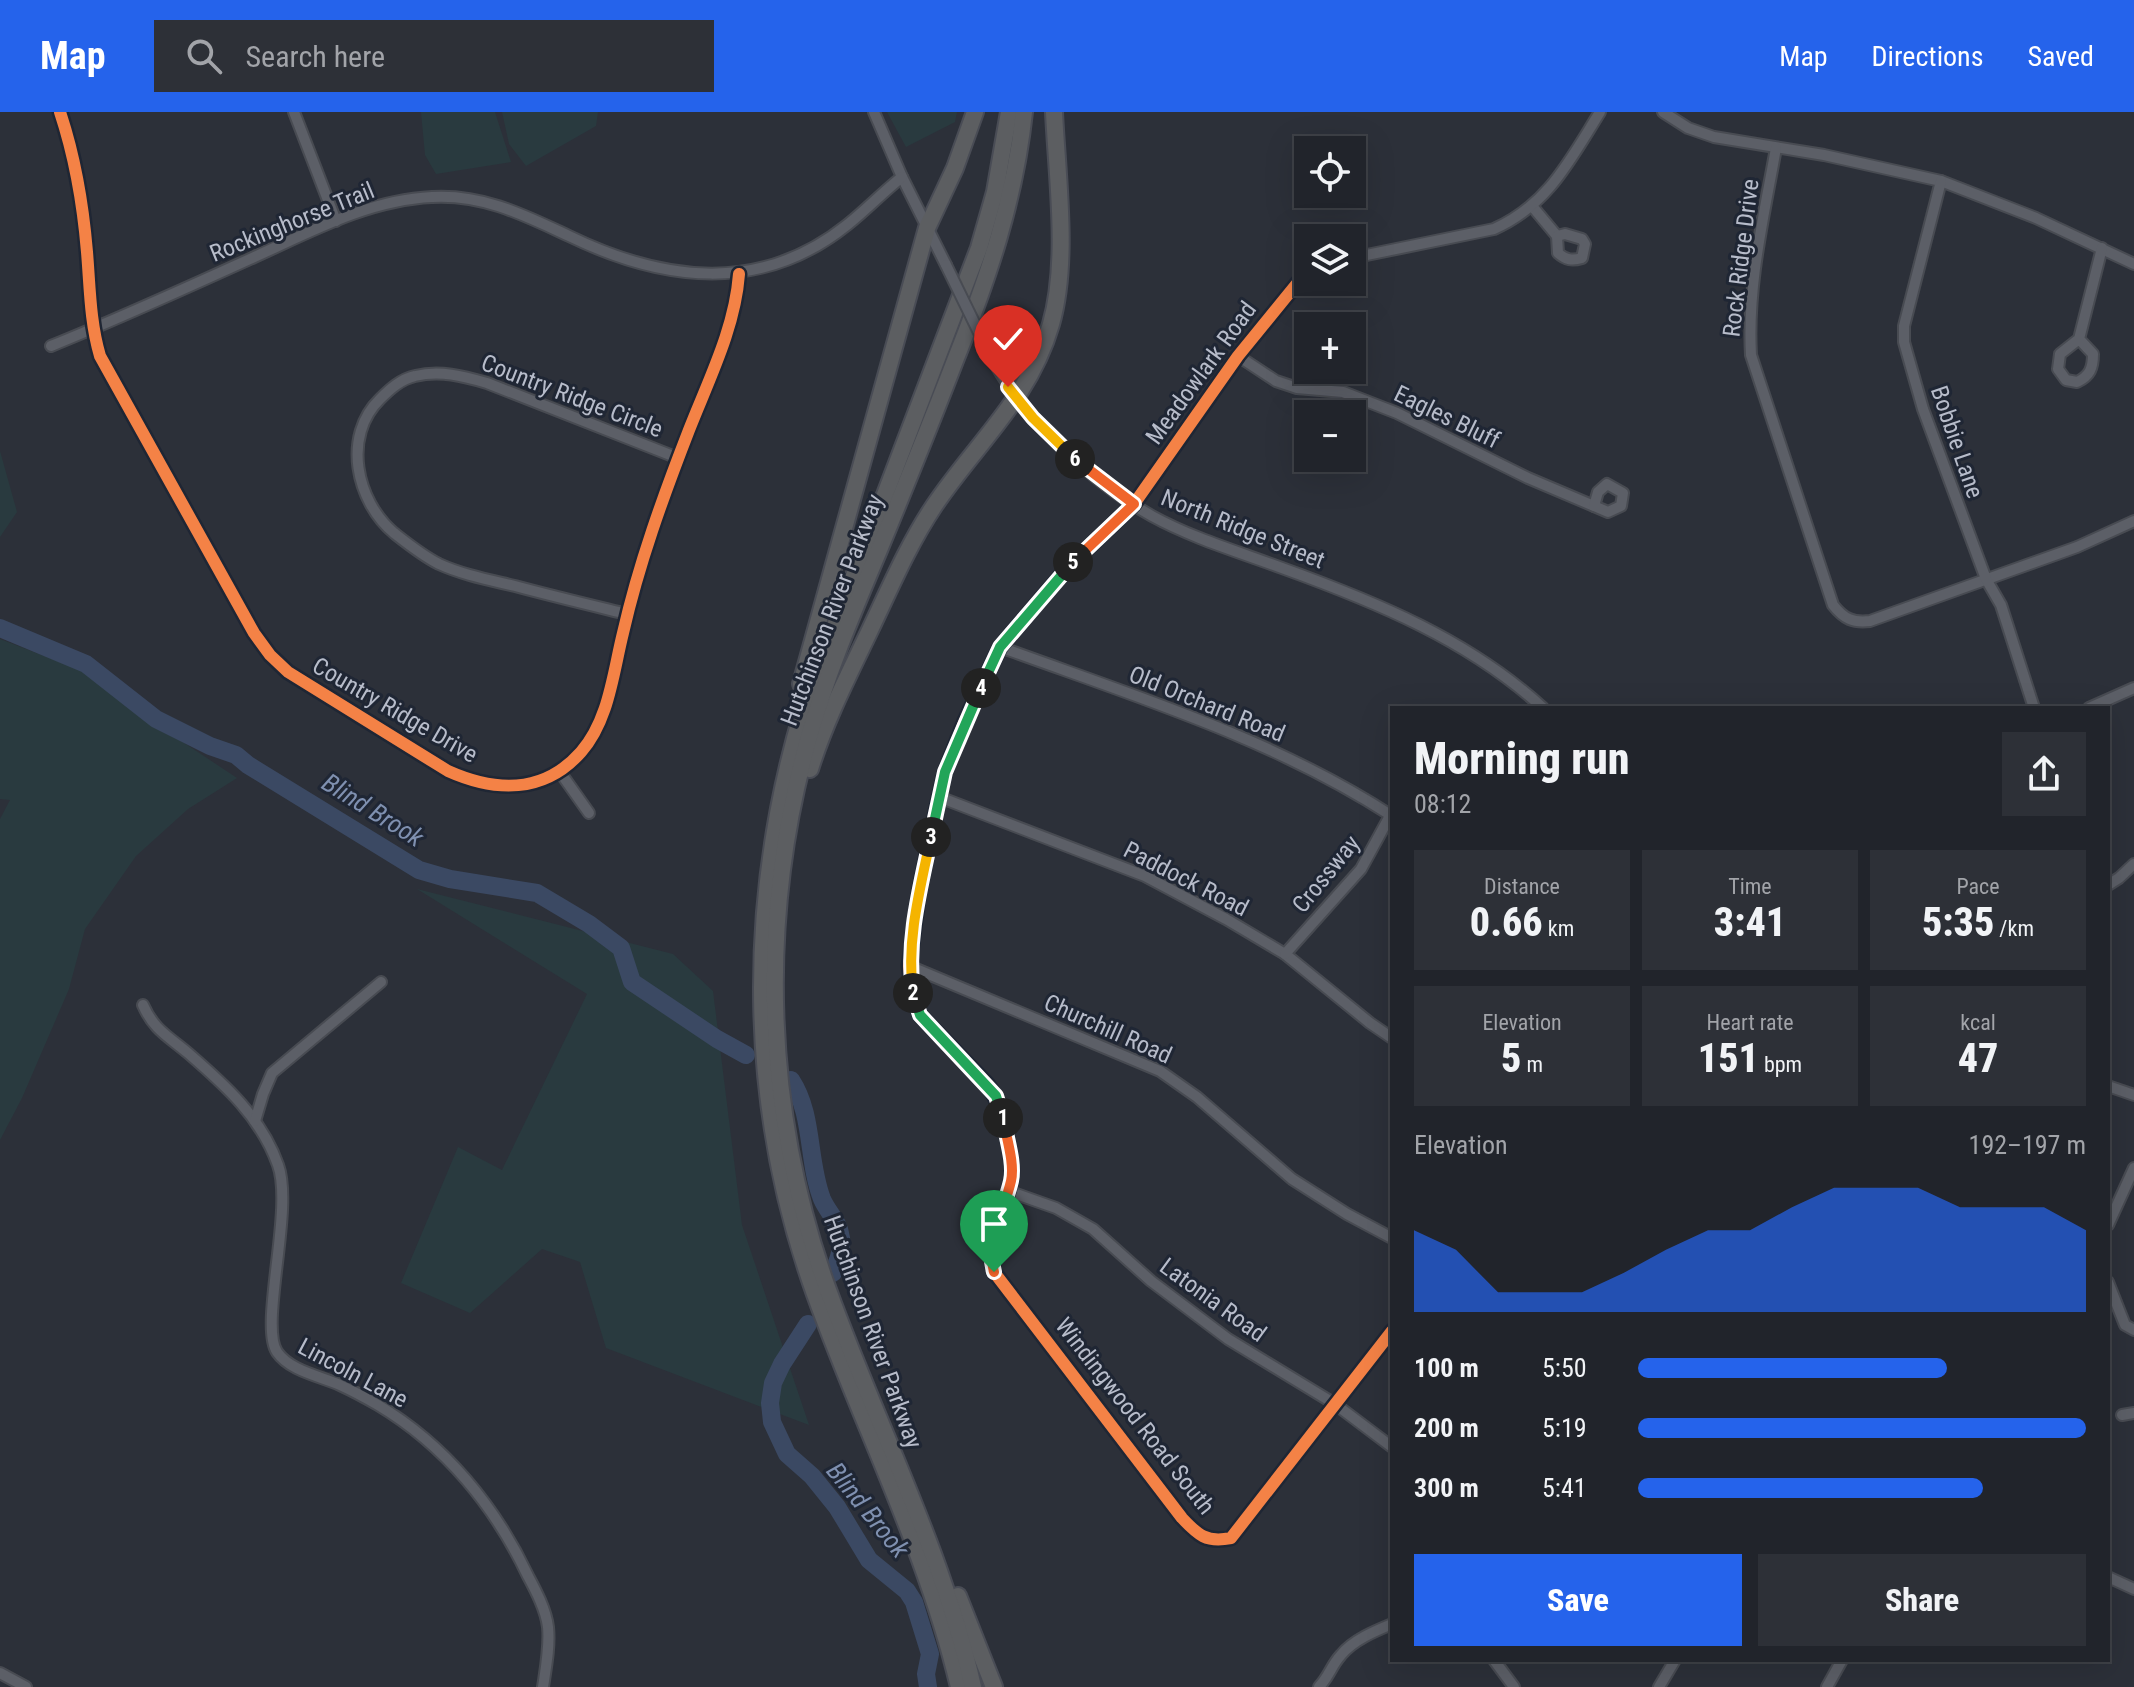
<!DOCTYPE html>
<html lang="en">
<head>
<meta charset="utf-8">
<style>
  :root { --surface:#21242b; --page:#2d3037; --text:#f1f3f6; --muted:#a2a4a9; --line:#3e4147; --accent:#2563eb }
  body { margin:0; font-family:"Roboto Condensed",sans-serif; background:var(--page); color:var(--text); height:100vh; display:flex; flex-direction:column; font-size:30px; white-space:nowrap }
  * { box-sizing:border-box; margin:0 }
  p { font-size:26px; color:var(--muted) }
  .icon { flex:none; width:44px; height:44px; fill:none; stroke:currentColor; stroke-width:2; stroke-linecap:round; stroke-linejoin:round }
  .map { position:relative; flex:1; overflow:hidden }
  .drawer { position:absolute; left:1390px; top:594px; width:720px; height:956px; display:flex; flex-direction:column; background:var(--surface); border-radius:0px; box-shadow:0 8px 32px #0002,0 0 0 2px var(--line) }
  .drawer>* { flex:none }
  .buttons { position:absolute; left:1294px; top:24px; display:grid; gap:16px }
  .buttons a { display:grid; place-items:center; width:72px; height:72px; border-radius:0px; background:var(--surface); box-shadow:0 8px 32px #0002,0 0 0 2px var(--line); font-size:40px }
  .pin { position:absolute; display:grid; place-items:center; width:68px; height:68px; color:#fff; margin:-82px -34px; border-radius:50% 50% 50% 0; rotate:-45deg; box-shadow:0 0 8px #0007 }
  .pin .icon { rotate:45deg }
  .km { position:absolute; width:40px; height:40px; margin:-20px; border-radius:50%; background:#222; color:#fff; font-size:22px; line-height:40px; text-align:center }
  .round { display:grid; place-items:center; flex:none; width:84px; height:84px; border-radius:0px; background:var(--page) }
  .headline { display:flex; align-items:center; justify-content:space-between; height:136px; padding:0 24px }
  h1 { font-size:44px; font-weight:800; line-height:60px }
  .figures { display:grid; grid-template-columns:repeat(3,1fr); gap:12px; height:136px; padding:8px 24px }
  .figures div { display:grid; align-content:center; border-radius:0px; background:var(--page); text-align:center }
  .figures b { font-size:40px; font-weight:800 }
  .figures small { font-size:22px; font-weight:400 }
  .figures p { font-size:22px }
  .chart { height:224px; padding:16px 24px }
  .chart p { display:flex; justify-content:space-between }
  .chart svg { width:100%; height:144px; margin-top:8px; fill:var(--accent); opacity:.7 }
  .cta { display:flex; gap:16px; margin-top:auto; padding:16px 24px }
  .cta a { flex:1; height:92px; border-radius:0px; background:var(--accent); color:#fff; font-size:32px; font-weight:800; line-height:92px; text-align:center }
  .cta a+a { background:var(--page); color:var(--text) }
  ul { padding:0 24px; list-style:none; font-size:26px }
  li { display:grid; grid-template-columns:128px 96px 1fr; align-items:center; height:60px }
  li i { height:20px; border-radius:10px; background:var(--accent) }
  header { display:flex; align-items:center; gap:48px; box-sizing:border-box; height:112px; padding:0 40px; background:var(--accent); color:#fff }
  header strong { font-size:38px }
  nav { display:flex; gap:44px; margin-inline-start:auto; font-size:28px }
  .search { width:560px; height:72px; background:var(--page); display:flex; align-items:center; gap:20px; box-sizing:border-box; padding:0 28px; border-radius:0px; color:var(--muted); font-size:30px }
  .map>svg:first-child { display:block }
  .green { fill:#293a3f }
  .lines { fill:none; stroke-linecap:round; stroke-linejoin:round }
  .river { stroke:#3b4963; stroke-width:18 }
  .minor-casing { stroke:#484b52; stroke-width:14 }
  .highway-casing { stroke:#494c55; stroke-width:20 }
  .minor { stroke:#5c5f67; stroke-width:10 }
  .highway { stroke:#5c5e61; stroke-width:16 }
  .minor-bridge-casing { stroke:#484b52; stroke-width:14; stroke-linecap:butt }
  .minor-bridge { stroke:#5c5f67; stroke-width:10 }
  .cycleway-casing { stroke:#1f2634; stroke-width:17 }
  .cycleway { stroke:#f48246; stroke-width:12 }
  .split-1-casing { stroke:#fff; stroke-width:16 }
  .split-2-casing { stroke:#fff; stroke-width:16 }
  .split-3-casing { stroke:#fff; stroke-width:16 }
  .split-4-casing { stroke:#fff; stroke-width:16 }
  .split-5-casing { stroke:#fff; stroke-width:16 }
  .split-6-casing { stroke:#fff; stroke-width:16 }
  .split-7-casing { stroke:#fff; stroke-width:16 }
  .split-1 { stroke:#f0652b; stroke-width:10 }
  .split-2 { stroke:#22a559; stroke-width:10 }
  .split-3 { stroke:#f5b400; stroke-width:10 }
  .split-4 { stroke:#22a559; stroke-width:10 }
  .split-5 { stroke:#22a559; stroke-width:10 }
  .split-6 { stroke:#f0652b; stroke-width:10 }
  .split-7 { stroke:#f5b400; stroke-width:10 }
  .labels { text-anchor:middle; stroke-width:6; stroke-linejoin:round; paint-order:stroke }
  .street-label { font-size:24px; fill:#b7bcca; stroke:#1f2634 }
  .water-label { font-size:26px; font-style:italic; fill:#7f90b0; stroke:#1f2634 }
</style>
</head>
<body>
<header>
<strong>Map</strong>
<div class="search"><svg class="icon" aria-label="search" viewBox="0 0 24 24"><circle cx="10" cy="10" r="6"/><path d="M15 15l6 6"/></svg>Search here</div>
<nav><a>Map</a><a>Directions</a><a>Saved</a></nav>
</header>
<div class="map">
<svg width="2134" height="1575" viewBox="0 0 2134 1575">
  <rect width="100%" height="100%" fill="#2c3039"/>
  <!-- green -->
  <g class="green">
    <path d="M421 0H495L511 50 436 62 425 43Z"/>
    <path d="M502 0H598L596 14 526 54 509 32Z"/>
    <path d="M887 0H957L955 10 906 35Z"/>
    <path d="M0 339 17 400 0 425Z"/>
    <path d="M0 527 86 560 115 585 237 666 188 697 136 744 85 817 69 877 22 986 0 1028V707L10 688 0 687Z"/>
    <path d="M417 777 673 842 713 879 742 1113 809 1313 606 1236 580 1150 542 1137 470 1201 401 1171 458 1035 502 1058 587 882Z"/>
  </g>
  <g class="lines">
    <!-- river -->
    <g class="river">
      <path d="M0 516 86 552 156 607 210 634 236 643 248 653 419 758 450 767 537 781 589 812 621 836 632 870 717 927 746 943"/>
      <path d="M791 968C814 1003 807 1048 822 1087 828 1101 839 1109 841 1126 842 1139 838 1149 833 1161"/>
      <path d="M808 1212 782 1252 773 1271 770 1291 772 1310 787 1342 812 1364 837 1395 869 1448 907 1479 914 1490 930 1542 926 1562 928 1575"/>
    </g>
    <!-- minor casing -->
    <g class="minor-casing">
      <g id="minor">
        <path d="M60 0C75 45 83 92 87 140 90 176 90 210 100 244L254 521 270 543 288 560 448 659C495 680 544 682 581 640 609 608 613 561 623 521 639 451 663 385 689 318 709 267 735 216 739 162"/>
        <path d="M294 0 336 109"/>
        <path d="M874 0 902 65 946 153"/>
        <path d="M1663 0 1688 16 1714 25 1824 43 1941 69 2036 106 2134 152"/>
        <path d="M1776 36C1764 104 1747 173 1751 243L1833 493C1844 507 1853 511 1870 509L2077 435 2134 409"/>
        <path d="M1941 69 1904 214V230L1923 297 1986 467 2001 493 2034 596"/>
        <path d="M1532 94 1557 124"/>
        <path d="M1565 122 1582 127 1585 132 1582 146C1572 149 1566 148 1558 141L1557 124Z"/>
        <path d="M1352 146 1494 117C1548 93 1570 48 1600 0"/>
        <path d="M1308 158 1238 244 1134 392 1069 454 1000 535 964 611 945 660 939 685 919 780 909 854 913 883 920 903 988 973C1001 990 1015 1049 1011 1069 1004 1100 986 1128 994 1160L1182 1406C1198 1423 1206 1431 1231 1426L1392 1219"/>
        <path d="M2079 227 2093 242C2093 256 2090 264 2077 270L2066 268 2058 257 2060 242 2079 227 2102 136"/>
        <path d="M51 234C118 207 184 177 250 147 308 121 367 88 432 85 483 82 524 103 569 124 664 170 761 182 847 113 866 98 883 80 902 65"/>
        <path d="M987 237C1020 302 1088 368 1152 404 1192 426 1239 440 1282 456 1376 490 1469 528 1543 596"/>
        <path d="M1238 244 1276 269 1297 276 1343 280 1397 301 1528 366 1594 394"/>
        <path d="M1607 372 1623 381 1621 394 1608 400 1594 394 1598 380Z"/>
        <path d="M627 502C590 493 552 484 515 474 490 468 463 463 439 452 423 444 408 432 394 421 356 389 342 324 380 287 390 277 401 267 415 264 440 258 463 264 487 271L678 346"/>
        <path d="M1000 535C1134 584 1272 626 1392 704"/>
        <path d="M2089 596 2134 576"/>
        <path d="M560 660 589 701"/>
        <path d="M939 685 1145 764 1226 807 1285 842 1370 911 1392 926"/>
        <path d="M2108 773 2119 766 2134 752"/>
        <path d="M1285 842 1361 757 1391 702"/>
        <path d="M909 854 1160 959 1197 985 1292 1067 1347 1102 1392 1126"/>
        <path d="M143 893C154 918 168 924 188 941 225 973 261 1005 278 1053 294 1097 259 1213 277 1240 290 1259 320 1264 340 1273 353 1279 366 1286 378 1293 445 1333 495 1394 528 1464 536 1479 546 1498 548 1515 550 1534 546 1555 543 1575"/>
        <path d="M2108 974 2134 983"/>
        <path d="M255 1009 263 982 272 961 381 870"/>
        <path d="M1008 1079 1056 1096 1093 1117 1151 1169 1228 1227 1335 1292 1392 1335"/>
        <path d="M2108 1113 2134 1056"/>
        <path d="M2108 1170 2125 1213 2134 1218"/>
        <path d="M2122 1303 2134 1301"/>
        <path d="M2108 1465 2134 1477"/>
        <path d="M1494 1548 1514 1575"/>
        <path d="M0 1561 26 1575"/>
        <path d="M1319 1575C1330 1563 1331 1554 1341 1543 1353 1528 1375 1519 1392 1512"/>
        <path d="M1659 1575 1675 1548"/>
        <path d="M1827 1575 1842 1548"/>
      </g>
    </g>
    <!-- highway casing -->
    <g class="highway-casing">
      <g id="highway">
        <path d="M801 572 927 116 955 56 975 0"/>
        <path d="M810 657C825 609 848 564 870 518 890 476 908 433 934 394 976 331 1029 288 1051 212 1069 149 1057 65 1054 0"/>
        <path d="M958 1484 994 1575"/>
        <path d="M959 1575C927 1439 862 1313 815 1182 747 993 746 790 803 598L979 136 995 80 1009 0"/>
        <path d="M973 1575C942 1437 876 1311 828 1178 765 1004 758 812 807 632 825 566 852 502 879 438 905 375 931 311 956 246 988 166 1015 87 1024 0"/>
      </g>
    </g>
    <!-- minor -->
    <use href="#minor" class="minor"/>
    <!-- highway -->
    <use href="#highway" class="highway"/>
    <!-- minor-bridge casing -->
    <g class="minor-bridge-casing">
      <path id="minor-bridge" d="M946 153 987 237"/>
    </g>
    <!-- minor-bridge -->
    <use href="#minor-bridge" class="minor-bridge"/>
    <!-- cycleway casing -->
    <g class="cycleway-casing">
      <g id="cycleway">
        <path d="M60 0C75 45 83 92 87 140 90 176 90 210 100 244L254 521 270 543 288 560 448 659C495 680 544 682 581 640 609 608 613 561 623 521 639 451 663 385 689 318 709 267 735 216 739 162"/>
        <path d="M1308 158 1238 244 1134 392 1069 454 1000 535 964 611 945 660 939 685 919 780 909 854 913 883 920 903 988 973C1001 990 1015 1049 1011 1069 1004 1100 986 1128 994 1160L1182 1406C1198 1423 1206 1431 1231 1426L1392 1219"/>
      </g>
    </g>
    <!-- cycleway -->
    <use href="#cycleway" class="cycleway"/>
  </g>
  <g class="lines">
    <!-- split-1 casing -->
    <g class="split-1-casing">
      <path id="split-1" d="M994 1160C985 1128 1004 1100 1011 1069 1015 1051 1006 1025 1003 1006"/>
    </g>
    <!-- split-2 casing -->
    <g class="split-2-casing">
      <path id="split-2" d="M913 881 920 903 996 984 1003 1006"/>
    </g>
    <!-- split-3 casing -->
    <g class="split-3-casing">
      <path id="split-3" d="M913 881C906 829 920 777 931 725"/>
    </g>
    <!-- split-4 casing -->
    <g class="split-4-casing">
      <path id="split-4" d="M931 725 945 660 981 576"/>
    </g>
    <!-- split-5 casing -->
    <g class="split-5-casing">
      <path id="split-5" d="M981 576 1000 535 1073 450"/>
    </g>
    <!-- split-6 casing -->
    <g class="split-6-casing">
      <path id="split-6" d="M1073 450 1134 392 1075 347"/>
    </g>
    <!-- split-7 casing -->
    <g class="split-7-casing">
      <path id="split-7" d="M1008 275 1033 306 1075 347"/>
    </g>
    <!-- split-1 -->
    <use href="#split-1" class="split-1"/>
    <!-- split-2 -->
    <use href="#split-2" class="split-2"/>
    <!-- split-3 -->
    <use href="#split-3" class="split-3"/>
    <!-- split-4 -->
    <use href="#split-4" class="split-4"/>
    <!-- split-5 -->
    <use href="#split-5" class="split-5"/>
    <!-- split-6 -->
    <use href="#split-6" class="split-6"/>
    <!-- split-7 -->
    <use href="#split-7" class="split-7"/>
  </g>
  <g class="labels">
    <!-- street labels -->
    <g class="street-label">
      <text transform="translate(292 110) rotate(-22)" y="8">Rockinghorse Trail</text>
      <text transform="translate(1741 146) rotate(-83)" y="8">Rock Ridge Drive</text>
      <text transform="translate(1201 261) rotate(-54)" y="8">Meadowlark Road</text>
      <text transform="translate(572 284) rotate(21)" y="8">Country Ridge Circle</text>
      <text transform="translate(1447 305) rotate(26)" y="8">Eagles Bluff</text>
      <text transform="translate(1957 330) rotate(71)" y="8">Bobbie Lane</text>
      <text transform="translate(1243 417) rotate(22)" y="8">North Ridge Street</text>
      <text transform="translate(832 498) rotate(-69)" y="8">Hutchinson River Parkway</text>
      <text transform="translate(1207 592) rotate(22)" y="8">Old Orchard Road</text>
      <text transform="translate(395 598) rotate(30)" y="8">Country Ridge Drive</text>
      <text transform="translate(1326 762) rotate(-51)" y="8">Crossway</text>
      <text transform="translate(1186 767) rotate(27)" y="8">Paddock Road</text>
      <text transform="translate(1108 917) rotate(24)" y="8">Churchill Road</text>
      <text transform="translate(1213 1188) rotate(36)" y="8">Latonia Road</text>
      <text transform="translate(873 1220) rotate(70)" y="8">Hutchinson River Parkway</text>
      <text transform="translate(353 1261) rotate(28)" y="8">Lincoln Lane</text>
      <text transform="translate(1135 1304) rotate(52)" y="8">Windingwood Road South</text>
    </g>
    <!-- water labels -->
    <g class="water-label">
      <text transform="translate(373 698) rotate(32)" y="9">Blind Brook</text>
      <text transform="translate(868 1398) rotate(51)" y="9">Blind Brook</text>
    </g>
  </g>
</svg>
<div class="buttons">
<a><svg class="icon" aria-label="locate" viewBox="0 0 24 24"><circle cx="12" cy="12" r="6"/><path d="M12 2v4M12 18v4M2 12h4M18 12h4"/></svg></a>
<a><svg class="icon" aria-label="layers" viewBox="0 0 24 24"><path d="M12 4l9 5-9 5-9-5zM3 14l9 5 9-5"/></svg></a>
<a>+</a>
<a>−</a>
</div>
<div class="pin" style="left:994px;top:1160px;background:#1e9e55"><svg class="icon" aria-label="arrive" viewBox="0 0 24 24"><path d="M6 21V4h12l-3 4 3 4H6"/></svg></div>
<div class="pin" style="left:1008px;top:275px;background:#d93025"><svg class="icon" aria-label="check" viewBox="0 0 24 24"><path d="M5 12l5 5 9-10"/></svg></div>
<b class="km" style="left:1003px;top:1006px">1</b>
<b class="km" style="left:913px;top:881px">2</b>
<b class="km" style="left:931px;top:725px">3</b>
<b class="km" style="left:981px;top:576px">4</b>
<b class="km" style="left:1073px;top:450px">5</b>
<b class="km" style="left:1075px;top:347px">6</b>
<section class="drawer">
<div class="headline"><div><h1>Morning run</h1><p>08:12</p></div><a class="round"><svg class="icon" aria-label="share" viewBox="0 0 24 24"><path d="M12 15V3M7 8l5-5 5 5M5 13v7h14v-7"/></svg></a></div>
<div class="figures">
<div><p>Distance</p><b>0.66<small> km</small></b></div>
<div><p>Time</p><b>3:41</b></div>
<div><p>Pace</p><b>5:35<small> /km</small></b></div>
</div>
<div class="figures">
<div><p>Elevation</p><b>5<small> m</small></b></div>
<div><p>Heart rate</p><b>151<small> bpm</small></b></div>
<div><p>kcal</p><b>47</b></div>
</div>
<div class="chart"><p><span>Elevation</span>192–197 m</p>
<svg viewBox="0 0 160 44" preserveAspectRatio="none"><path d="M0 44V19L10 25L20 38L30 38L40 38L50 32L60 25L70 19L80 19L90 12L100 6L110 6L120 6L130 12L140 12L150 12L160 19V44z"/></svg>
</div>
<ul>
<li><b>100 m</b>5:50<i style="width:69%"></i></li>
<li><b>200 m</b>5:19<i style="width:100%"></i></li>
<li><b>300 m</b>5:41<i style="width:77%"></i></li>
</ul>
<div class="cta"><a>Save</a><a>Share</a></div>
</section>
</div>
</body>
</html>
